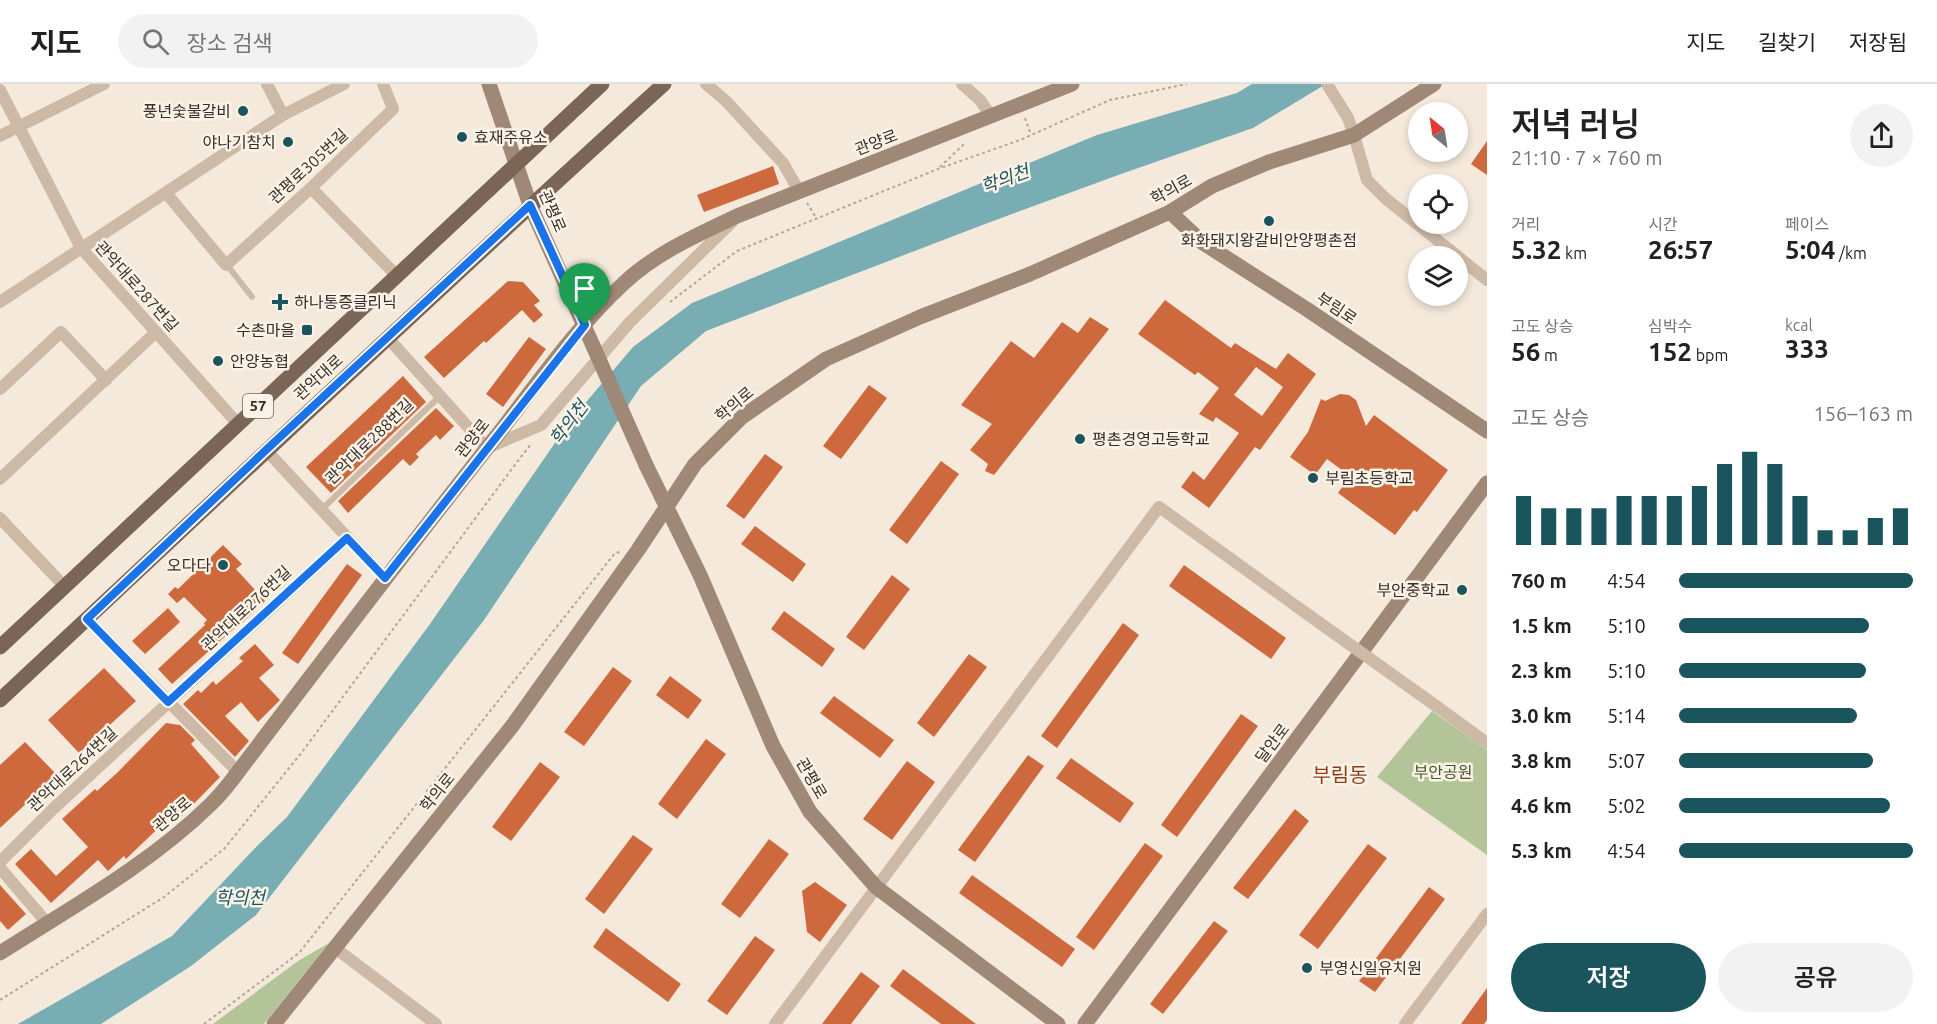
<!DOCTYPE html>
<html lang="ko">
<head>
<meta charset="utf-8">
<style>
  :root { --surface:#fff; --page:#f2f2f2; --text:#222; --muted:#767676; --line:#e0e0e0; --accent:#1a545d }
  body { margin:0; font-family:Ubuntu,"Noto Sans KR",sans-serif; background:var(--page); color:var(--text); height:100vh; display:flex; flex-direction:column; font-size:22px; white-space:nowrap }
  * { box-sizing:border-box; margin:0 }
  p { font-size:20px; color:var(--muted) }
  .icon { flex:none; width:33px; height:33px; fill:none; stroke:currentColor; stroke-width:2; stroke-linecap:round; stroke-linejoin:round }
  .map { position:relative; flex:1; overflow:hidden }
  .side { display:flex; flex-direction:column; background:var(--surface); width:450px }
  .side>* { flex:none }
  .needle { width:39px; rotate:330deg }
  .buttons { position:absolute; left:1408px; top:18px; display:grid; gap:12px }
  .buttons a { display:grid; place-items:center; width:60px; height:60px; border-radius:50%; background:var(--surface); box-shadow:0 3px 9px #0003; font-size:30px }
  .pin { position:absolute; display:grid; place-items:center; width:51px; height:51px; color:#fff; margin:-62px -26px; border-radius:50% 50% 50% 0; rotate:-45deg; box-shadow:0 0 6px #0007 }
  .pin .icon { rotate:45deg }
  .round { display:grid; place-items:center; flex:none; width:63px; height:63px; border-radius:32px; background:var(--page) }
  .summary { display:flex; align-items:center; justify-content:space-between; height:102px; padding:0 24px }
  h1 { font-size:33px; font-weight:600; line-height:45px }
  .stats { display:grid; grid-template-columns:repeat(3,1fr); gap:9px; height:102px; padding:6px 24px }
  .stats div { display:grid; align-content:center }
  .stats b { font-size:26px; font-weight:600 }
  .stats small { font-size:16px; font-weight:400 }
  .stats p { font-size:16px }
  .chart { height:168px; padding:12px 24px }
  .chart p { display:flex; justify-content:space-between }
  .chart svg { width:100%; height:108px; margin-top:6px; stroke:var(--accent); stroke-width:6 }
  .primary-button { display:flex; gap:12px; margin-top:auto; padding:12px 24px }
  .primary-button a { flex:1; height:69px; border-radius:36px; background:var(--accent); color:#fff; font-size:24px; font-weight:600; line-height:69px; text-align:center }
  .primary-button a+a { background:var(--page); color:var(--text) }
  ul { padding:0 24px; list-style:none; font-size:20px }
  li { display:grid; grid-template-columns:96px 72px 1fr; align-items:center; height:45px }
  li i { height:15px; border-radius:8px; background:var(--accent) }
  header { display:flex; align-items:center; gap:36px; box-sizing:border-box; height:84px; padding:0 30px; background:var(--surface); border-bottom:2px solid var(--line) }
  header strong { font-size:28px }
  nav { display:flex; gap:33px; margin-inline-start:auto; font-size:21px }
  .search { width:420px; height:54px; background:var(--page); display:flex; align-items:center; gap:15px; box-sizing:border-box; padding:0 21px; border-radius:33px; color:var(--muted); font-size:22px }
  main { display:flex; flex:1; min-height:0 }
  .map>svg:first-child { display:block }
  .green { fill:#b3c499 }
  .water { fill:#78adb3 }
  .building { fill:#ce693e; fill-rule:evenodd }
  .lines { fill:none; stroke-linecap:round; stroke-linejoin:round }
  .path { stroke:#b9a490; stroke-width:2; stroke-dasharray:3 3; stroke-linecap:butt }
  .lane { stroke:#cdbaa6; stroke-width:6 }
  .street { stroke:#cdbaa6; stroke-width:12 }
  .secondary { stroke:#a08877; stroke-width:15 }
  .primary { stroke:#7b6557; stroke-width:15 }
  .street-bridge { stroke:#cdbaa6; stroke-width:12 }
  .secondary-bridge { stroke:#a08877; stroke-width:15 }
  .route-casing { stroke:#fff; stroke-width:12 }
  .route { stroke:#1a73e8; stroke-width:8 }
  .poi-dot { fill:#1a545d; stroke:#fbf3e7; stroke-width:2 }
  .labels { text-anchor:middle; stroke-width:5; stroke-linejoin:round; paint-order:stroke }
  .shield { fill:#fbf3e7; stroke:#726861; stroke-width:1.5 }
  .shield-label { font-size:15px; font-weight:bold; fill:#382d27 }
  .poi-label { font-size:16px; fill:#382d27; stroke:#fbf3e7; text-anchor:start }
  .street-label { font-size:16px; fill:#382d27; stroke:#fbf3e7 }
  .park-label { font-size:16px; fill:#445829; stroke:#fbf3e7 }
  .water-label { font-size:18px; font-style:italic; fill:#1a545d; stroke:#fbf3e7 }
  .quarter-label { font-size:20px; fill:#8d3c1a; stroke:#fbf3e7 }
</style>
</head>
<body>
<header>
<strong>지도</strong>
<div class="search"><svg class="icon" aria-label="search" viewBox="0 0 24 24"><circle cx="10" cy="10" r="6"/><path d="M15 15l6 6"/></svg>장소 검색</div>
<nav><a>지도</a><a>길찾기</a><a>저장됨</a></nav>
</header>
<main>
<div class="map">
<svg width="1487" height="940" viewBox="0 0 1487 940">
  <rect width="100%" height="100%" fill="#f4e9db"/>
  <!-- green -->
  <g class="green">
    <path d="M1432 627 1487 666V771L1377 693Z"/>
    <path d="M329 859 264 940H213L298 877Z"/>
  </g>
  <!-- water -->
  <path class="water" d="M1252 0H1326L1253 44 1121 90 985 140 706 247 641 302 484 536 256 831 191 882 101 940H18L172 852 257 762 287 733 430 540 557 356 587 317 633 263 692 219 1097 51 1237 9Z"/>
  <!-- building -->
  <g class="building">
    <path d="M1487 57V91L1471 80Z"/>
    <path d="M773 82 779 100 704 128 697 111Z"/>
    <path d="M508 197 523 198 540 217 534 221 543 231 534 239 522 226 486 259 484 257 444 294 424 273Z"/>
    <path d="M1165 216 1231 264 1235 259 1276 285 1288 269 1316 290 1260 366 1255 363 1209 424 1181 403 1193 387 1204 396 1239 349 1216 333 1213 338 1199 330 1219 304 1198 288 1195 291 1138 250ZM1256 283 1283 303 1262 332 1234 311Z"/>
    <path d="M1090 233 1109 245 994 391 985 387 988 380 970 366 992 340 961 321 1011 257 1034 274 1062 238 1078 249Z"/>
    <path d="M529 253 546 265 503 323 486 310Z"/>
    <path d="M403 292 426 318 331 409 306 383Z"/>
    <path d="M869 301 887 314 841 375 823 362Z"/>
    <path d="M1340 310 1349 311 1356 316 1366 342 1374 331 1448 386 1417 428 1414 426 1395 451 1338 409 1350 392 1327 375 1315 391 1290 373 1308 348 1321 315 1325 317Z"/>
    <path d="M436 324 454 342 440 356 436 351 416 370 419 373 410 382 403 375 348 429 338 417Z"/>
    <path d="M765 370 783 383 744 435 726 422Z"/>
    <path d="M941 377 959 390 907 460 889 446Z"/>
    <path d="M755 442 806 480 793 498 741 460Z"/>
    <path d="M223 461 242 480 236 485 265 517 240 541 239 540 172 600 158 585 205 541 204 539 207 536 184 513 177 519 168 510 175 503 178 505Z"/>
    <path d="M347 480 362 491 298 580 282 569Z"/>
    <path d="M1184 481 1286 554 1271 575 1169 502Z"/>
    <path d="M892 491 910 505 864 566 846 553Z"/>
    <path d="M168 524 180 538 145 570 132 557Z"/>
    <path d="M784 527 835 565 822 583 771 545Z"/>
    <path d="M1123 539 1139 551 1057 664 1041 652Z"/>
    <path d="M255 560 274 581 259 594 280 616 258 638 241 618 225 632 249 657 235 673 183 620 198 606 201 609 213 597 216 601 243 577 239 574Z"/>
    <path d="M969 570 987 583 934 653 917 639Z"/>
    <path d="M613 583 632 597 584 662 564 648Z"/>
    <path d="M104 584 136 617 79 669 48 636Z"/>
    <path d="M670 592 702 616 688 635 656 611Z"/>
    <path d="M834 612 894 656 880 674 820 629Z"/>
    <path d="M1241 630 1258 642 1177 753 1161 741Z"/>
    <path d="M166 639 180 641 195 656 191 660 220 693 177 737 172 731 126 775 124 772 108 787 98 776 51 819 15 780 31 765 56 792 88 763 62 735 95 705 97 707 117 689Z"/>
    <path d="M706 655 726 670 677 735 658 720Z"/>
    <path d="M25 658 57 691 0 744V681Z"/>
    <path d="M1028 671 1044 682 975 778 958 766Z"/>
    <path d="M1071 674 1134 719 1120 739 1056 694Z"/>
    <path d="M907 677 935 698 892 756 863 735Z"/>
    <path d="M540 678 560 693 511 757 492 743Z"/>
    <path d="M1295 725 1309 737 1248 815 1233 804Z"/>
    <path d="M633 751 653 765 604 830 585 815Z"/>
    <path d="M769 755 789 770 740 834 721 820Z"/>
    <path d="M1145 759 1163 772 1094 866 1076 853Z"/>
    <path d="M1368 760 1387 774 1318 865 1299 851Z"/>
    <path d="M972 791 1075 865 1062 883 959 809Z"/>
    <path d="M815 798 847 821 820 858 807 848 802 807Z"/>
    <path d="M0 801 26 830 8 846 0 837Z"/>
    <path d="M1429 803 1445 815 1375 908 1359 897Z"/>
    <path d="M1214 837 1228 847 1163 930 1150 920Z"/>
    <path d="M606 844 681 900 668 918 593 863Z"/>
    <path d="M755 852 775 866 727 931 707 917Z"/>
    <path d="M903 885 976 940H941L890 902Z"/>
    <path d="M861 888 880 902 851 940H822Z"/>
    <path d="M1487 904V936L1484 940H1461Z"/>
  </g>
  <g class="lines">
    <!-- path -->
    <g class="path">
      <path d="M1025 34 1031 51"/>
      <path d="M940 83 966 58"/>
      <path d="M807 119 817 135"/>
      <path d="M670 218 737 167 938 85 1020 56 1110 16 1187 0"/>
      <path d="M0 916 164 813 224 765 302 668 520 374 532 359"/>
      <path d="M204 940 299 869 615 469 620 468"/>
    </g>
    <!-- lane -->
    <g class="lane">
      <path d="M227 181 252 213"/>
      <path d="M321 426 440 312"/>
    </g>
    <!-- street -->
    <g class="street">
      <path d="M267 0 283 31"/>
      <path d="M706 0 726 17 783 79 799 107"/>
      <path d="M962 0 980 16 991 32"/>
      <path d="M1327 0 1348 34 1354 51 1367 96 1385 114 1487 196"/>
      <path d="M0 6 81 164 238 340"/>
      <path d="M0 52 104 0"/>
      <path d="M311 104 397 192"/>
      <path d="M166 109 226 181 311 104 393 25 383 0"/>
      <path d="M0 218 283 31 344 0"/>
      <path d="M388 254 487 364 541 341 630 238 732 138"/>
      <path d="M0 305 61 248 106 296"/>
      <path d="M266 366 385 494"/>
      <path d="M0 395 156 248"/>
      <path d="M0 434 65 503"/>
      <path d="M87 535 238 688"/>
      <path d="M1439 624 1487 659"/>
      <path d="M0 778 53 725 347 454"/>
      <path d="M0 784 47 839"/>
      <path d="M335 864 436 940"/>
      <path d="M775 940 1159 423 1296 522"/>
      <path d="M1405 940 1487 830"/>
    </g>
    <!-- secondary -->
    <g class="secondary">
      <path d="M489 0 530 121 594 264"/>
      <path d="M1170 128 1203 159 1308 226 1487 347"/>
      <path d="M646 381 700 491 773 662 810 728 876 803 1058 940"/>
      <path d="M0 869C72 823 150 780 211 720 221 710 230 699 238 688 324 575 410 461 499 349 537 300 578 241 624 199 656 169 697 151 737 132L1072 0"/>
      <path d="M274 940 513 641 638 466 695 380 742 333 826 275 920 233 1030 190 1170 128 1212 102 1269 78 1354 51 1434 0"/>
      <path d="M1085 940 1487 399"/>
    </g>
    <!-- primary -->
    <g class="primary">
      <path d="M0 563 602 0"/>
      <path d="M0 616C221 410 440 203 664 0"/>
    </g>
    <!-- street-bridge -->
    <path class="street-bridge" d="M1296 522 1439 624"/>
    <!-- secondary-bridge -->
    <path class="secondary-bridge" d="M594 264 646 381"/>
  </g>
  <g class="lines">
    <!-- route casing -->
    <g class="route-casing">
      <path id="route" d="M530 121 585 241 385 494 347 454 168 618 87 535 266 366Z"/>
    </g>
    <!-- route -->
    <use href="#route" class="route"/>
  </g>
  <!-- markers -->
  <g class="poi-dot">
    <circle cx="243" cy="27" r="6"/>
    <circle cx="462" cy="53" r="6"/>
    <circle cx="288" cy="58" r="6"/>
    <circle cx="1269" cy="137" r="6"/>
    <path d="M277 209h6v6h6v6h-6v6h-6v-6h-6v-6h6z"/>
    <rect x="301" y="240" width="12" height="12" rx="3"/>
    <circle cx="218" cy="277" r="6"/>
    <circle cx="1080" cy="355" r="6"/>
    <circle cx="1313" cy="394" r="6"/>
    <circle cx="223" cy="481" r="6"/>
    <circle cx="1462" cy="506" r="6"/>
    <circle cx="1307" cy="884" r="6"/>
  </g>
  <g class="labels">
    <!-- shield labels -->
    <rect class="shield" x="243" y="310" width="30" height="24" rx="4.5"/>
    <g class="shield-label">
      <text x="258" y="327">57</text>
    </g>
    <!-- poi labels -->
    <g class="poi-label">
      <text x="231" y="33" text-anchor="end">풍년숯불갈비</text>
      <text x="474" y="59">효재주유소</text>
      <text x="276" y="64" text-anchor="end">야나기참치</text>
      <text x="1269" y="162" text-anchor="middle">화화돼지왕갈비안양평촌점</text>
      <text x="294" y="224">하나통증클리닉</text>
      <text x="295" y="252" text-anchor="end">수촌마을</text>
      <text x="230" y="283">안양농협</text>
      <text x="1092" y="361">평촌경영고등학교</text>
      <text x="1325" y="400">부림초등학교</text>
      <text x="211" y="487" text-anchor="end">오다다</text>
      <text x="1450" y="512" text-anchor="end">부안중학교</text>
      <text x="1319" y="890">부영신일유치원</text>
    </g>
    <!-- street labels -->
    <g class="street-label">
      <text transform="translate(876 58) rotate(-21)" y="6">관양로</text>
      <text transform="translate(308 82) rotate(-43)" y="6">관평로305번길</text>
      <text transform="translate(1171 105) rotate(-29)" y="6">학의로</text>
      <text transform="translate(553 127) rotate(67)" y="6">관평로</text>
      <text transform="translate(137 202) rotate(48)" y="6">관악대로287번길</text>
      <text transform="translate(1337 224) rotate(34)" y="6">부림로</text>
      <text transform="translate(318 293) rotate(-42)" y="6">관악대로</text>
      <text transform="translate(734 320) rotate(-40)" y="6">학의로</text>
      <text transform="translate(472 354) rotate(-52)" y="6">관양로</text>
      <text transform="translate(369 357) rotate(-44)" y="6">관악대로288번길</text>
      <text transform="translate(246 524) rotate(-43)" y="6">관악대로276번길</text>
      <text transform="translate(1272 659) rotate(-53)" y="6">달안로</text>
      <text transform="translate(72 685) rotate(-43)" y="6">관악대로264번길</text>
      <text transform="translate(812 694) rotate(60)" y="6">관평로</text>
      <text transform="translate(437 708) rotate(-51)" y="6">학의로</text>
      <text transform="translate(172 730) rotate(-40)" y="6">관양로</text>
    </g>
    <!-- park labels -->
    <g class="park-label">
      <text x="1443" y="694">부안공원</text>
    </g>
    <!-- water labels -->
    <g class="water-label">
      <text transform="translate(1005 95) rotate(-20)" y="6">학의천</text>
      <text transform="translate(569 339) rotate(-53)" y="6">학의천</text>
      <text x="240" y="820">학의천</text>
    </g>
    <!-- quarter labels -->
    <g class="quarter-label">
      <text x="1340" y="698">부림동</text>
    </g>
  </g>
</svg>
<div class="buttons">
<a><svg class="needle" viewBox="-14 -14 28 28"><path d="M0-13l5 13h-10z" fill="#e53935"/><path d="M0 13l5-13h-10z" fill="#767676"/></svg></a>
<a><svg class="icon" aria-label="locate" viewBox="0 0 24 24"><circle cx="12" cy="12" r="6"/><path d="M12 2v4M12 18v4M2 12h4M18 12h4"/></svg></a>
<a><svg class="icon" aria-label="layers" viewBox="0 0 24 24"><path d="M12 4l9 5-9 5-9-5zM3 14l9 5 9-5"/></svg></a>
</div>
<div class="pin" style="left:585px;top:241px;background:#1e9e55"><svg class="icon" aria-label="arrive" viewBox="0 0 24 24"><path d="M6 21V4h12l-3 4 3 4H6"/></svg></div>
</div>
<section class="side">
<div class="summary"><div><h1>저녁 러닝</h1><p>21:10 · 7 × 760 m</p></div><a class="round"><svg class="icon" aria-label="share" viewBox="0 0 24 24"><path d="M12 15V3M7 8l5-5 5 5M5 13v7h14v-7"/></svg></a></div>
<div class="stats">
<div><p>거리</p><b>5.32<small> km</small></b></div>
<div><p>시간</p><b>26:57</b></div>
<div><p>페이스</p><b>5:04<small> /km</small></b></div>
</div>
<div class="stats">
<div><p>고도 상승</p><b>56<small> m</small></b></div>
<div><p>심박수</p><b>152<small> bpm</small></b></div>
<div><p>kcal</p><b>333</b></div>
</div>
<div class="chart"><p><span>고도 상승</span>156–163 m</p>
<svg viewBox="0 0 160 44" preserveAspectRatio="none"><path d="M5 44V24M15 44V29M25 44V29M35 44V29M45 44V24M55 44V24M65 44V24M75 44V20M85 44V11M95 44V6M105 44V11M115 44V24M125 44V38M135 44V38M145 44V33M155 44V29"/></svg>
</div>
<ul>
<li><b>760 m</b>4:54<i style="width:100%"></i></li>
<li><b>1.5 km</b>5:10<i style="width:81%"></i></li>
<li><b>2.3 km</b>5:10<i style="width:80%"></i></li>
<li><b>3.0 km</b>5:14<i style="width:76%"></i></li>
<li><b>3.8 km</b>5:07<i style="width:83%"></i></li>
<li><b>4.6 km</b>5:02<i style="width:90%"></i></li>
<li><b>5.3 km</b>4:54<i style="width:100%"></i></li>
</ul>
<div class="primary-button"><a>저장</a><a>공유</a></div>
</section>
</main>
</body>
</html>
